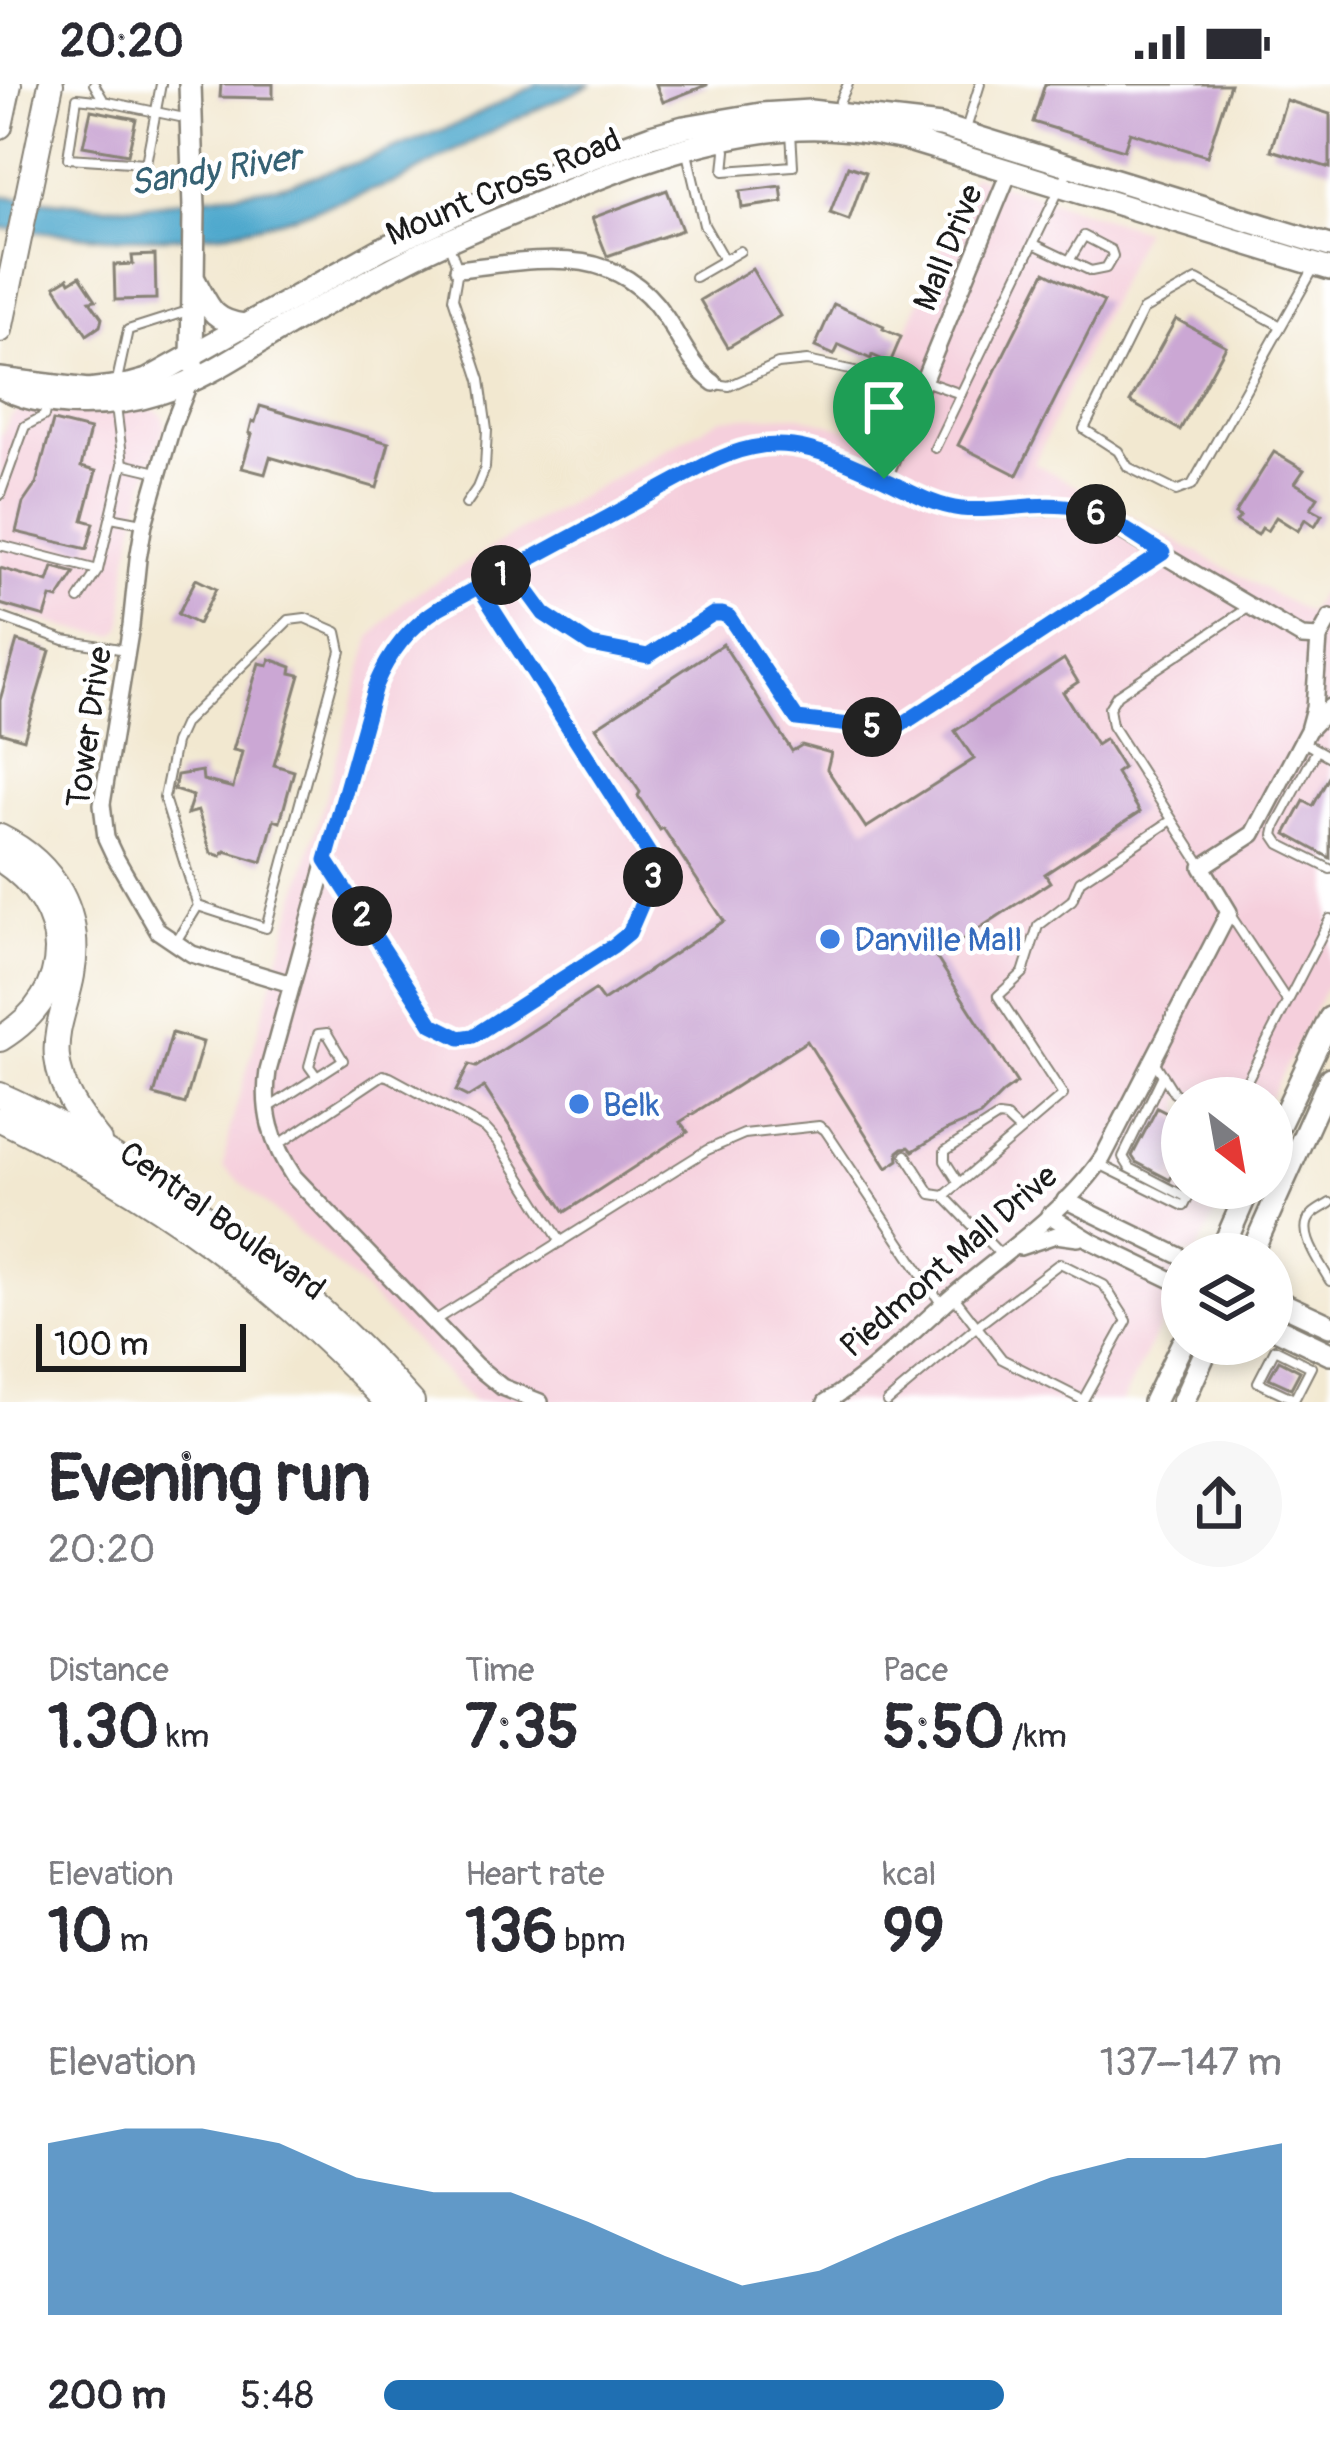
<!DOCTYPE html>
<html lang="en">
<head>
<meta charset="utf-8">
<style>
  :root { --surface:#fff; --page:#f7f7f7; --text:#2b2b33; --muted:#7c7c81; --accent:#1f6fb2 }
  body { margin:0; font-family:Pangolin,sans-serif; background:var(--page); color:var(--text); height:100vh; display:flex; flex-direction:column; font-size:45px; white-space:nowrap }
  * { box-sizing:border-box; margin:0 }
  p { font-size:39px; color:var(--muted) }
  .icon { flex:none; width:66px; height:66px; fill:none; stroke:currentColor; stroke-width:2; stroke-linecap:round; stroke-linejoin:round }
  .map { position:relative; height:1318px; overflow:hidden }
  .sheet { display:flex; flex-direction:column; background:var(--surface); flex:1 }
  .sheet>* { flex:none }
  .needle { width:78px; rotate:149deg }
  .fabs { position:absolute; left:1161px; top:993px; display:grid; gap:24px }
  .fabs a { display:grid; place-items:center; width:132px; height:132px; border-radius:50%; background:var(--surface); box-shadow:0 6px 18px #0003; font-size:60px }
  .scale { position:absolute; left:36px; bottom:30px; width:210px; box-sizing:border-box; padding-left:12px; border:6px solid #1c1c1c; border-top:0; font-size:33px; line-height:42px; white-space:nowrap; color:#1c1c1c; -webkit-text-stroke:9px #fff; paint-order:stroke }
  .pin { position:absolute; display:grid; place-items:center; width:102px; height:102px; color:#fff; margin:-123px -51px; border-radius:50% 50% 50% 0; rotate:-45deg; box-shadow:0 0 12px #0007 }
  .pin .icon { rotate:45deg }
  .km { position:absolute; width:60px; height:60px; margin:-30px; border-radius:50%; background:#222; color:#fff; font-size:33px; line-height:60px; text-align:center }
  .round { display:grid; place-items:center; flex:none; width:126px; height:126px; border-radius:63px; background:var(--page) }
  .headline { display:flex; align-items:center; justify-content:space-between; height:204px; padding:0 48px }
  h1 { font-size:66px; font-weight:700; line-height:90px }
  .figures { display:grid; grid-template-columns:repeat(3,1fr); gap:18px; height:204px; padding:12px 48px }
  .figures div { display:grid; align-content:center }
  .figures b { font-size:60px; font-weight:700 }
  .figures small { font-size:33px; font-weight:400 }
  .figures p { font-size:33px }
  .chart { height:336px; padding:24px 48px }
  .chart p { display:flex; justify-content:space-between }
  .chart svg { width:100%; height:216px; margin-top:12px; fill:var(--accent); opacity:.7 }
  ul { padding:0 48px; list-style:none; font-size:39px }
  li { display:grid; grid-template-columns:192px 144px 1fr; align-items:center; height:90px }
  li i { height:30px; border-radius:15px; background:var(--accent) }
  .status { display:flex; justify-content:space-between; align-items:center; height:84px; padding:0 60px; background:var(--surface); direction:ltr }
  .status svg { height:33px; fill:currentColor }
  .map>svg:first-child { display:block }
  .built { fill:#f5cfdc }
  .water { fill:#4fa9cd; stroke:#366274; stroke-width:3 }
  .building { fill:#cba7d4 }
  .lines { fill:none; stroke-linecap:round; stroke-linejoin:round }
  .lane-casing { stroke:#878276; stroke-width:12 }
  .street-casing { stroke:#878276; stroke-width:20 }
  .secondary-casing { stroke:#878276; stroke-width:26 }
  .primary-casing { stroke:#878276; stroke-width:28 }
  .lane { stroke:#fff; stroke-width:8 }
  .street { stroke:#fff; stroke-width:15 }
  .secondary { stroke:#fff; stroke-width:21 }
  .primary { stroke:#fff; stroke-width:24 }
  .route-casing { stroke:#fff; stroke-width:24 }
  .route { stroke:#1a73e8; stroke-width:15 }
  .shop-dot { fill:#3f7fe0; stroke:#fff; stroke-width:4.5 }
  .labels { text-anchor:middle; stroke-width:9; stroke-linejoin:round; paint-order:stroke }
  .street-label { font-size:33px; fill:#1c1c1c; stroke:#fff }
  .shop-label { font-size:33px; fill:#366cbe; stroke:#fff; text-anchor:start }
  .water-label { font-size:36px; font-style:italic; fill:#366274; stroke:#fff }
</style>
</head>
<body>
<div class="status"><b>20:20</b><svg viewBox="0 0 49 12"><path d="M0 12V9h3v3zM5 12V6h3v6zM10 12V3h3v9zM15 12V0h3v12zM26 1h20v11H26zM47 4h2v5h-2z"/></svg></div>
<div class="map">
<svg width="1330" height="1318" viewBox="0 0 1330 1318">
  <rect width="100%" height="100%" fill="#fff"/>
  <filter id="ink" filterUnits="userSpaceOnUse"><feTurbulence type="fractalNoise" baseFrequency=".00833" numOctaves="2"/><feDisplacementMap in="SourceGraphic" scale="24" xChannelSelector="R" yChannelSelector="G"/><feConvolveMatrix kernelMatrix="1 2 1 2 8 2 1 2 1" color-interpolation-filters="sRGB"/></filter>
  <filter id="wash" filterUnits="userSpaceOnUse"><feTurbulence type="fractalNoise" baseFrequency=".004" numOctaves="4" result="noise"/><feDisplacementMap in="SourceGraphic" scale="48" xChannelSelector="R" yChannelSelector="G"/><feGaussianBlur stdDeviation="2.7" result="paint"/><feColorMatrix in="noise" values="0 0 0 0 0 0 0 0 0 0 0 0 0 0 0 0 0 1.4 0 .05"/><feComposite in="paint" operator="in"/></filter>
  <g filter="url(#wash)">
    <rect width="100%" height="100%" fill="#f2e8d0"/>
    <!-- built -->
    <g class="built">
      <path d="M972 91 1143 146 1034 379 1308 529 1330 494V895L1270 1014H1182V1104H1228L1196 1170H1182V1198L1122 1318H473L363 1205 223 1083 230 1045 371 553 405 516 539 435 722 334 797 331 863 350Z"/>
      <path d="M29 322 105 329 150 324 160 329 164 335 165 342 145 398 128 473 123 543 115 551 76 546 0 524V353L10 334 22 324Z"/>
    </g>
    <!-- water -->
    <path class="water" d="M538 0H592L505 40 397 98 282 136 229 148 171 154 99 153 0 144V112L104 122H143L285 101 365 76 455 41Z"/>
    <g id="blocks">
      <!-- building -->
      <g class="building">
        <path d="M221 0H273V14L220 13Z"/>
        <path d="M656 0H707V1L663 18Z"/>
        <path d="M1045 0H1230L1207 72 1130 48 1124 66 1033 38Z"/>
        <path d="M1286 16 1330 30V84L1271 66Z"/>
        <path d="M91 26 136 35 128 70 83 62Z"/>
        <path d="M848 82 866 88 849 136 830 129Z"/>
        <path d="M781 102 783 118 742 124 740 107Z"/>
        <path d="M667 106 682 146 607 172 592 134Z"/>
        <path d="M155 171 156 215 115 216 114 181 133 180 132 172Z"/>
        <path d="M752 185 780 232 728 263 700 216Z"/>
        <path d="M1045 188 1104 218 1017 391 958 361Z"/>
        <path d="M80 192 96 216 90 217 102 234 100 242 87 251 55 202 68 194 70 198Z"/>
        <path d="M834 220 884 242 883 245 901 253 890 279 872 271 871 275 839 261 834 271 815 263Z"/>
        <path d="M1176 235 1226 262 1180 346 1130 318Z"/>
        <path d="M260 322 389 359 377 404 270 373 265 390 242 384 252 350 249 349 252 337 255 338Z"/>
        <path d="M53 337 90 346 81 383 96 387 83 436 94 439 87 465 16 448 23 419 36 400Z"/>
        <path d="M1274 368 1304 386 1295 399 1318 413 1311 424 1322 430 1315 442 1305 435 1298 447 1276 433 1267 447 1262 444 1258 451 1236 438 1240 433 1235 430Z"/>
        <path d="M53 483 75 489 58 515 51 513 45 533 0 520V484L48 498Z"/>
        <path d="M196 495 216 505 198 540 178 530Z"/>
        <path d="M17 557 50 567 24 655 0 648V616Z"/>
        <path d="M723 560 792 667 802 661 831 669 827 685 866 744 974 675 955 647 1064 575 1078 598 1063 608 1096 661 1105 655 1123 684 1116 689 1140 728 1045 790 1050 798 936 873 1017 999 1003 1009 980 1032 947 1046 913 1067 909 1063 903 1064 898 1068 899 1076 887 1084 807 957 680 1038 688 1048 565 1128 484 1003 468 1013 456 1007 469 981 476 983 595 906 603 917 724 837 663 744 660 746 638 712 640 708 596 643Z"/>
        <path d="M270 575 292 583 291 589 300 591 274 681 294 687 280 738 274 736 262 778 225 767 221 772 211 769 198 727 187 730 193 712 174 706 177 691 202 687 203 696 233 704 242 668 233 666 259 579 268 581Z"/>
        <path d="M1330 691V774L1286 750 1304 717 1313 722Z"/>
        <path d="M172 949 203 958 185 1020 154 1011Z"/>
        <path d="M1157 1024 1182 1037V1072L1170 1096 1136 1078 1132 1072Z"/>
        <path d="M1279 1276 1300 1287 1291 1304 1269 1294Z"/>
      </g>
    </g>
  </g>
  <g filter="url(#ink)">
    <use href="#blocks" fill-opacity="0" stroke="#878276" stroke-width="3"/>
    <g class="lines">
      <!-- lane casing -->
      <g class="lane-casing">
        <g id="lane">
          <path d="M94 0 104 17 189 35"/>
          <path d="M104 17 77 14 68 74 146 79 161 0"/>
          <path d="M839 27 840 17 848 0"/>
          <path d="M966 45 980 0"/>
          <path d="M723 57 726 67 724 87 793 82 791 48"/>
          <path d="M687 69 704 141 724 176"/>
          <path d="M448 159 458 185 453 214 480 296 487 346 485 384 477 404 466 420"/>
          <path d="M1034 160 1091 187 1106 184 1113 172 1111 166 1084 152 1069 177"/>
          <path d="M695 193 740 167"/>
          <path d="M1279 241 1197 196 1143 226 1084 345 1118 367 1128 383 1176 407 1192 401 1315 182"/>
          <path d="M715 300 729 302 778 280 807 277 888 294 924 297 961 310"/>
          <path d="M116 301 128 246 191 226"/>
          <path d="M935 364 1070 83"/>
          <path d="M123 380 157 388"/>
          <path d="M0 411 25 342 44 332 46 321"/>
          <path d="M111 433 143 439"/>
          <path d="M0 461 98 486"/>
          <path d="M511 485 543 530 591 561 648 572 713 531 722 529 729 533 797 636 885 645 899 642 1162 470"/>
          <path d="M79 515 98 486 123 380 116 322"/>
          <path d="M0 533 64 556 126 566"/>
          <path d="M1303 658 1330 673"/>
          <path d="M1317 666 1276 742 1274 751 1280 760 1330 785"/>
          <path d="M327 779 432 940 460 954 473 952 629 849 655 789 652 774 479 504"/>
          <path d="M1202 782 1112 642 1109 624 1117 611 1251 522"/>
          <path d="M1229 829 1287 917"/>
          <path d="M175 859 198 822 164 714 175 659 184 639 289 536 305 534 337 548 341 567 266 844 198 822"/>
          <path d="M1154 977 1174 1009 1185 1014"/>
          <path d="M1163 991 1123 1073 1130 1084 1188 1114"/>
          <path d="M1238 1014 1330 835"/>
          <path d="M267 1025 343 976 327 949 318 950 309 982 317 993"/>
          <path d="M278 1061 383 991 390 993 486 1045 498 1058 561 1158"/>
          <path d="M906 1071 931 1110 944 1112"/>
          <path d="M1099 1080 1184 1122 1193 1104"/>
          <path d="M959 1099 945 1077V1067L998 1033 1006 1034 1020 1047"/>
          <path d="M1330 1119C1324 1123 1317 1126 1312 1131 1295 1147 1321 1180 1330 1197"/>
          <path d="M1000 1170 944 1112 1063 1011 998 912 1023 889 1038 842 1072 816 1080 797 1172 736"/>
          <path d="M954 1213 1002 1275 1083 1316"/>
          <path d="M434 1237 707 1066 744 1050 819 1042 825 1046 942 1221"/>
          <path d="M887 1318 976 1243 1060 1179 1104 1201 1127 1237 1082 1318"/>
          <path d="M1293 1318 1311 1283 1275 1265 1258 1298 1294 1315"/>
        </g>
      </g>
      <!-- street casing -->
      <g class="street-casing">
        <g id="street">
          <path d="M458 185C534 177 613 156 664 231 680 253 691 283 714 299"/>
          <path d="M190 297 172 343 144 440 138 475 131 542 102 720 106 754 114 771 158 847 192 870 291 900"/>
          <path d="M883 395 1010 86"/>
          <path d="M1310 644 1330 623"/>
          <path d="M1065 1116 1182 1173"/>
          <path d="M1049 1131 1093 1158 1182 1201"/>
          <path d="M1020 1163 1056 1151 1078 1154"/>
          <path d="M540 1318 502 1303 475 1281 294 1093C272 1060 262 1027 268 987L372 611C385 574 406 545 439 523L719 373C789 344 840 375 903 404 920 412 936 420 954 424 1000 433 1045 413 1092 429L1302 553 1319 554"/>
          <path d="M826 1318C873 1290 912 1247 954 1211 1002 1170 1068 1126 1103 1073L1229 828 1202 783 1253 750 1308 646 1314 624 1319 554 1330 534"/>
        </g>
      </g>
      <!-- secondary casing -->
      <g class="secondary-casing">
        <g id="secondary">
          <path d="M190 0 194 125 192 279"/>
          <path d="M195 197C209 223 212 237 244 241"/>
          <path d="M0 295 88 306 129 301 147 296 381 165 510 104 651 52 684 43 761 30 810 27 941 42 1330 162"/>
          <path d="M0 302C43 327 114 324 160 309 215 292 262 254 313 227 350 207 387 186 426 167 461 150 498 136 535 120 615 86 699 53 787 45 827 41 866 47 905 55L1330 185"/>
          <path d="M1272 1056 1330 934"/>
          <path d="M1220 1170 1249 1104"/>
          <path d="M1251 1170 1330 994"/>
          <path d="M1272 1215 1330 1242"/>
          <path d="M1272 1242 1330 1270"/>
          <path d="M1154 1318 1182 1260"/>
          <path d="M1183 1318 1209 1260"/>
        </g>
      </g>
      <!-- primary casing -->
      <g class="primary-casing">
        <g id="primary">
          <path d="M0 42 9 0"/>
          <path d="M0 246 51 0"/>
          <path d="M0 753C55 780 83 830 72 891 67 920 54 945 57 974 61 1007 79 1032 99 1057"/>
          <path d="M0 775C75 824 77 908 0 955"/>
          <path d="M0 1011C37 1027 71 1047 106 1068 222 1136 321 1217 412 1318"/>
          <path d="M0 1035C153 1109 271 1195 387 1318"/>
        </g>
      </g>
      <!-- lane -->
      <use href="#lane" class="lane"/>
      <!-- street -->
      <use href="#street" class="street"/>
      <!-- secondary -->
      <use href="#secondary" class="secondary"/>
      <!-- primary -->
      <use href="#primary" class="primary"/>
    </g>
  </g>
  <g class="lines" filter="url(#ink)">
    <!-- route casing -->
    <g class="route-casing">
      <path id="route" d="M884 395C815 364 777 344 705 381L439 524C409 543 389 569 375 602L326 776 432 940 460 954 473 952 613 862 629 849 655 789 652 774 478 502 511 485 544 530 591 561 648 572 713 530H722L729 533 797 635 885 645 898 643 1163 469C1137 454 1111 433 1082 425 1042 415 1001 429 961 425 934 422 908 406 884 395"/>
    </g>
    <!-- route -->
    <use href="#route" class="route"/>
  </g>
  <!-- markers -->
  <g class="shop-dot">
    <circle cx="830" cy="855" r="12"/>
    <circle cx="579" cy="1020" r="12"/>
  </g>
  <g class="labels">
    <!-- street labels -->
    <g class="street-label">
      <text transform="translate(503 102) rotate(-23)" y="12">Mount Cross Road</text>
      <text transform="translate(947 163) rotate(-68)" y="12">Mall Drive</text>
      <text transform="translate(88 643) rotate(-82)" y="12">Tower Drive</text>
      <text transform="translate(223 1136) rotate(36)" y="12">Central Boulevard</text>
      <text transform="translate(948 1176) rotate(-41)" y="12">Piedmont Mall Drive</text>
    </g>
    <!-- shop labels -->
    <g class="shop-label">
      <text x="854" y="867">Danville Mall</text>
      <text x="603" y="1032">Belk</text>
    </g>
    <!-- water labels -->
    <g class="water-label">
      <text transform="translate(215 85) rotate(-9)" y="13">Sandy River</text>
    </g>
  </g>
</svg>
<div class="fabs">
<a><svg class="needle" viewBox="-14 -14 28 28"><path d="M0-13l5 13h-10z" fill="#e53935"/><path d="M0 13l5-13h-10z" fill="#7c7c81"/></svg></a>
<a><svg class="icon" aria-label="layers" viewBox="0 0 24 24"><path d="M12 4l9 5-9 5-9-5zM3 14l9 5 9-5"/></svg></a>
</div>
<div class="scale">100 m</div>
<div class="pin" style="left:884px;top:395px;background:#1e9e55"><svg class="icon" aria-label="arrive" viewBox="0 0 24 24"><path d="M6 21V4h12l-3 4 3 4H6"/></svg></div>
<b class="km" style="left:501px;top:491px">1</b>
<b class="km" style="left:362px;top:832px">2</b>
<b class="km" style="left:653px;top:793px">3</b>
<b class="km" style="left:872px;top:643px">5</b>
<b class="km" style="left:1096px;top:430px">6</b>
</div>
<section class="sheet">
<div class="headline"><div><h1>Evening run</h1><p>20:20</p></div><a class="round"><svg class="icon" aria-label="share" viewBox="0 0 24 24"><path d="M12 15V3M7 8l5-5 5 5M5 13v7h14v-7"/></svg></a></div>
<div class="figures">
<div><p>Distance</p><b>1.30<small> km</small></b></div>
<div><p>Time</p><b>7:35</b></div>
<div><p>Pace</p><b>5:50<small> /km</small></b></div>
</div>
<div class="figures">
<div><p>Elevation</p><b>10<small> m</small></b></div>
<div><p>Heart rate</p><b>136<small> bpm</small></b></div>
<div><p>kcal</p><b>99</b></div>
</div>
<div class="chart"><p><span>Elevation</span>137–147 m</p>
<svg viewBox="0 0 160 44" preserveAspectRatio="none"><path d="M0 44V9L10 6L20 6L30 9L40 16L50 19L60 19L70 25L80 32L90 38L100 35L110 28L120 22L130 16L140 12L150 12L160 9V44z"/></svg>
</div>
<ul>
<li><b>200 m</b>5:48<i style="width:69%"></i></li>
</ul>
</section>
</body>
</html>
